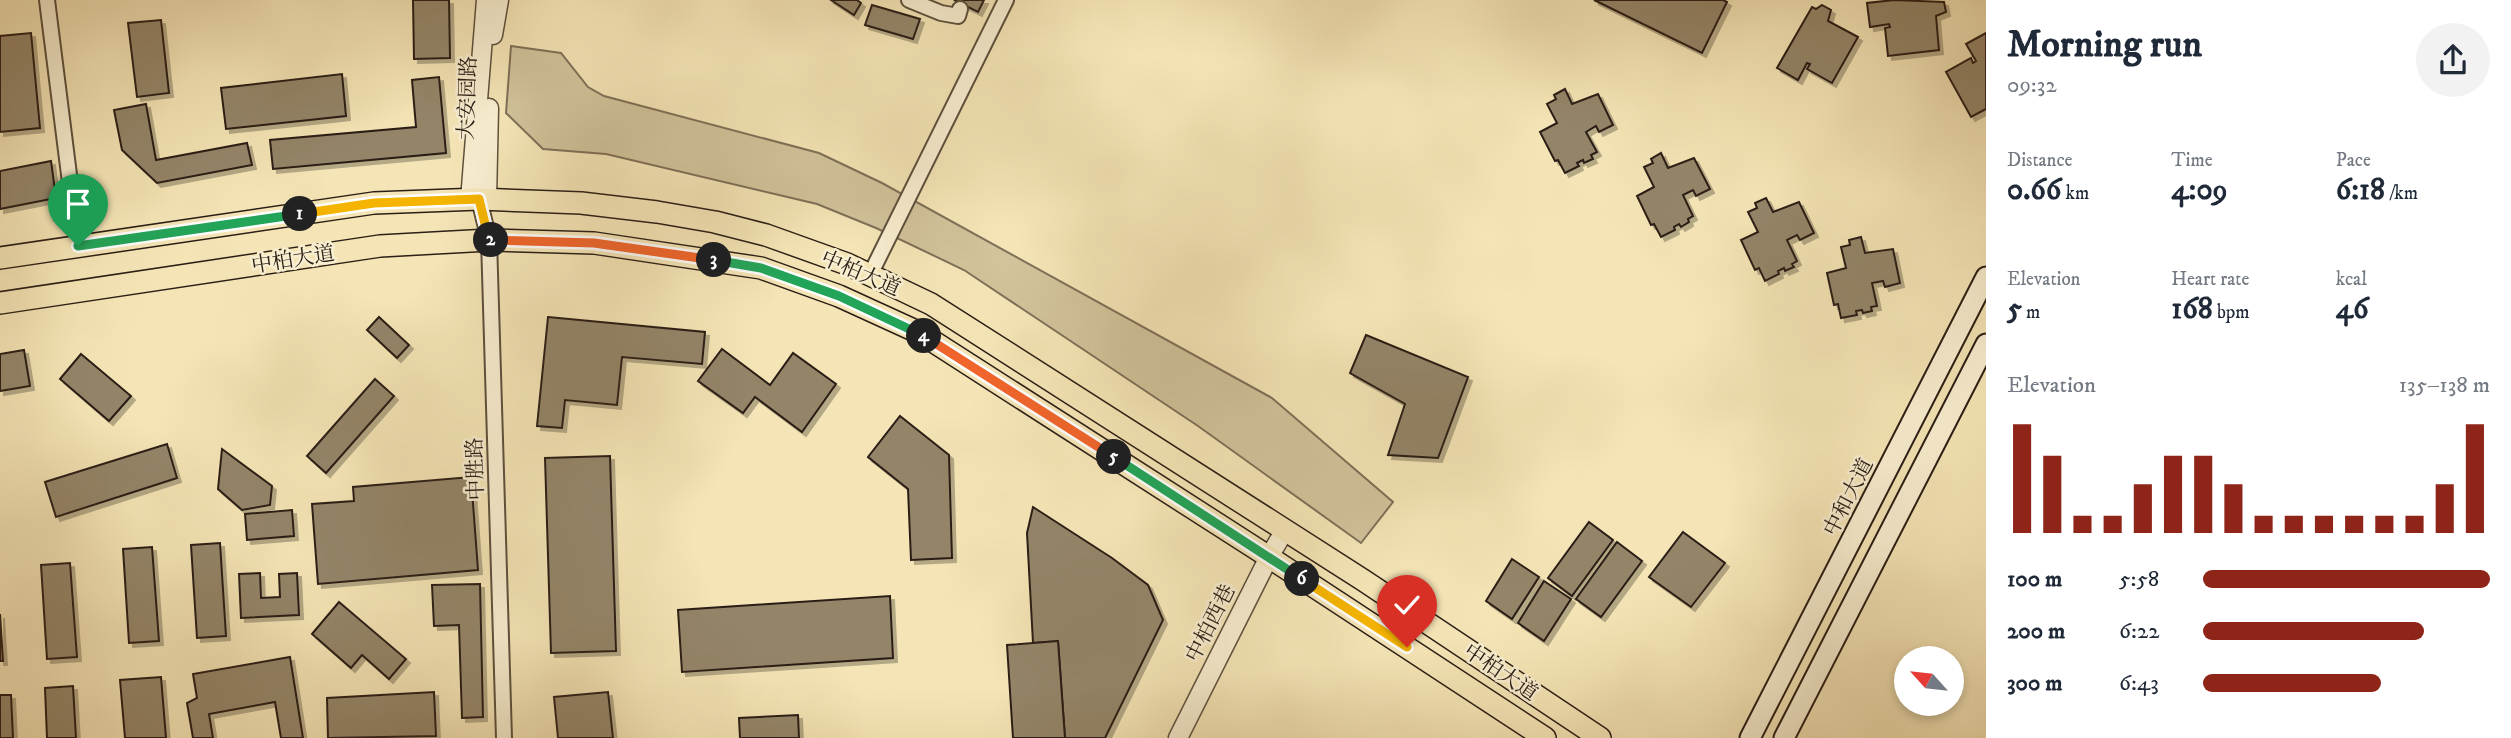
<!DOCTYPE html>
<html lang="en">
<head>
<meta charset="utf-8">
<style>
  :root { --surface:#fff; --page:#f2f2f3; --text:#1f2937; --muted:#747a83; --accent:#8f2418 }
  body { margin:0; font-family:"IM FELL DW Pica","Noto Serif SC",serif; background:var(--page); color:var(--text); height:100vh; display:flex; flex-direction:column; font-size:26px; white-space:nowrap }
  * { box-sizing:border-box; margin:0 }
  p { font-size:23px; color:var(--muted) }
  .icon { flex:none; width:38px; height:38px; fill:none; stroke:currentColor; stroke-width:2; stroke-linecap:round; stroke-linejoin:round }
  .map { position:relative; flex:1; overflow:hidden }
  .details { display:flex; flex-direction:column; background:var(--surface); width:525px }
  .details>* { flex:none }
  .needle { width:46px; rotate:297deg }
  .tools { position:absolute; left:1894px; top:646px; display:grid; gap:14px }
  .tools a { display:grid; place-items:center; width:70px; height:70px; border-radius:50%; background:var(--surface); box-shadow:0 4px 10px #0003; font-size:35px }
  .pin { position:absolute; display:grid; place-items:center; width:60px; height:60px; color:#fff; margin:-72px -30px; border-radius:50% 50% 50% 0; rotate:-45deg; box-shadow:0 0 7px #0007 }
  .pin .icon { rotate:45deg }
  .km { position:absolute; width:35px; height:35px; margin:-18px; border-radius:50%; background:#222; color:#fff; font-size:19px; line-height:35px; text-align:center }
  .round { display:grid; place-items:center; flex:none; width:74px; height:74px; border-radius:37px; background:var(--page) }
  .headline { display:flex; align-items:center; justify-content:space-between; height:119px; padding:0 21px }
  h1 { font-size:38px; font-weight:800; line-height:52px }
  .stats { display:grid; grid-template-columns:repeat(3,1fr); gap:10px; height:119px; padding:7px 21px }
  .stats div { display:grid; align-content:center }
  .stats b { font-size:30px; font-weight:800 }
  .stats small { font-size:19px; font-weight:400 }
  .stats p { font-size:19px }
  .chart { height:196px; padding:14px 21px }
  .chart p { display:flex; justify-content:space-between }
  .chart svg { width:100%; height:126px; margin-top:7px; stroke:var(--accent); stroke-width:6 }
  ul { padding:0 21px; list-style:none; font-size:23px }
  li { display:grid; grid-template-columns:112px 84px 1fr; align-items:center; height:52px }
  li i { height:18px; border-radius:9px; background:var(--accent) }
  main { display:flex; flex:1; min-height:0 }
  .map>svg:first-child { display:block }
  .green { fill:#d2c39b; stroke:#7e7058; stroke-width:2 }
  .building { fill:#948569; stroke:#2a1e15; stroke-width:2; filter:url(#shadow) }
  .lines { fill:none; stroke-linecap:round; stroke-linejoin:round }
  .minor-casing { stroke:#5d503d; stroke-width:18 }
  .tertiary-casing { stroke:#5d503d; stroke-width:21 }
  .secondary-casing { stroke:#2a1e15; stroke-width:23 }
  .primary-casing { stroke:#2a1e15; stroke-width:24 }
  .minor { stroke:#f8eed0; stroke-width:14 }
  .tertiary { stroke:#f8eed0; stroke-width:18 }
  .secondary { stroke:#f8eed0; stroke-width:19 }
  .primary { stroke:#f5e5b6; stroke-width:21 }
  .split-1-casing { stroke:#fff; stroke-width:14 }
  .split-2-casing { stroke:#fff; stroke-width:14 }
  .split-3-casing { stroke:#fff; stroke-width:14 }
  .split-4-casing { stroke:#fff; stroke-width:14 }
  .split-5-casing { stroke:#fff; stroke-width:14 }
  .split-6-casing { stroke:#fff; stroke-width:14 }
  .split-7-casing { stroke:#fff; stroke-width:14 }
  .split-1 { stroke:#22a559; stroke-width:9 }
  .split-2 { stroke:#f5b400; stroke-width:9 }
  .split-3 { stroke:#f0652b; stroke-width:9 }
  .split-4 { stroke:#22a559; stroke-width:9 }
  .split-5 { stroke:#f0652b; stroke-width:9 }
  .split-6 { stroke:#22a559; stroke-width:9 }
  .split-7 { stroke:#f5b400; stroke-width:9 }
  .labels { text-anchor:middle; stroke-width:5; stroke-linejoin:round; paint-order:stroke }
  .street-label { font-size:21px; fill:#2a1e15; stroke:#f8eed0 }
</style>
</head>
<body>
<main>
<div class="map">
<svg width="1986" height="738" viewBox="0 0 1986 738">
  <defs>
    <filter id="shadow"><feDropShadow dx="4" dy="4" stdDeviation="0" flood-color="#0004"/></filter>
  </defs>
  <rect width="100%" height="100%" fill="#f5e5b6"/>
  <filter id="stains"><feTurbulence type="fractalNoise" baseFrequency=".00286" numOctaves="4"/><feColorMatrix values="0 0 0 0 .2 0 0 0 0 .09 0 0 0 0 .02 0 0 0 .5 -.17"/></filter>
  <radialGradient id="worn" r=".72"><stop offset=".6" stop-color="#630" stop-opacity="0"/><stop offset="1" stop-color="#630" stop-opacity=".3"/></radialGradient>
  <!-- green -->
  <path class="green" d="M511 46 561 53 588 87 604 96 819 153 882 183 1272 398 1393 502 1361 543 1198 426 964 270 876 228 817 204 606 154 543 149 506 113Z"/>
  <!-- building -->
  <g class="building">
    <path d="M413 0H449L450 58 414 59Z"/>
    <path d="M831 0H857L861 3 854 15Z"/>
    <path d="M954 0H984L978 12Z"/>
    <path d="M1594 0H1723L1727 2 1702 53Z"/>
    <path d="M1894 0 1944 2 1946 12 1936 16 1939 50 1888 56 1885 28 1890 27 1889 24 1870 27 1867 3Z"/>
    <path d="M872 5 920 19 913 39 865 25Z"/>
    <path d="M1822 5 1831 10 1828 21 1858 37 1832 83 1807 69 1810 64 1807 63 1798 80 1777 68 1812 7 1816 9Z"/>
    <path d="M161 20 169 93 137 97 128 23Z"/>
    <path d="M31 33 40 128 0 132V36Z"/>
    <path d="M1986 33V109L1971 117 1946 72 1971 58 1973 63 1976 61 1966 44Z"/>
    <path d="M342 74 346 116 226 129 221 88Z"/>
    <path d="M439 77 446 153 273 169 270 140 416 127 412 80Z"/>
    <path d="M1565 89 1572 104 1598 94 1613 125 1599 132 1596 126 1586 132 1597 152 1591 155 1593 159 1584 163 1583 160 1577 163 1579 166 1565 173 1558 160 1555 161 1540 132 1557 123 1547 104 1556 99 1554 95Z"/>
    <path d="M146 104 156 160 247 143 252 165 157 183 122 150 114 110Z"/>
    <path d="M1661 153 1668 168 1694 158 1710 189 1696 196 1693 190 1683 195 1693 216 1688 219 1689 222 1681 227 1679 224 1674 227 1675 230 1661 237 1654 224 1651 225 1637 196 1654 187 1644 167 1653 163 1651 159Z"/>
    <path d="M51 161 56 198 0 209V171Z"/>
    <path d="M1766 198 1773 212 1799 202 1814 233 1800 240 1797 235 1787 240 1797 261 1792 264 1794 267 1785 271 1784 268 1778 271 1779 274 1765 281 1759 268 1755 270 1741 240 1758 232 1748 212 1757 208 1755 203Z"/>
    <path d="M1861 237 1865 253 1893 249 1900 283 1885 287 1883 281 1872 283 1877 306 1871 307 1872 311 1863 313 1862 310 1856 311 1857 315 1841 318 1838 304 1834 305 1827 273 1846 268 1841 247 1850 245 1849 240Z"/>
    <path d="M379 317 409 345 397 358 367 330Z"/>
    <path d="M548 317 705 332 702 364 622 357 617 405 565 400 562 428 537 426Z"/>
    <path d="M1366 335 1468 377 1438 458 1388 455 1405 404 1350 373Z"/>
    <path d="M722 349 770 385 793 353 836 384 802 432 755 397 743 413 698 381Z"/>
    <path d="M24 350 30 386 0 391V354Z"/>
    <path d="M81 354 131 396 109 421 60 379Z"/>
    <path d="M375 379 394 396 326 473 307 456Z"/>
    <path d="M900 416 949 455 952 558 911 560 908 489 868 457Z"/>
    <path d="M167 444 177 478 56 517 45 482Z"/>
    <path d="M222 449 272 486 270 505 242 510 218 489Z"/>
    <path d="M610 456 616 651 551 653 545 458Z"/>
    <path d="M471 477 478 570 318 584 312 504 354 501 353 487Z"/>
    <path d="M1033 507 1112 558 1148 585 1163 620 1105 738H1065L1058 641 1033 643 1027 533Z"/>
    <path d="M292 510 294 536 247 540 245 514Z"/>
    <path d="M1589 522 1613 540 1572 596 1548 578Z"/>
    <path d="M1683 532 1725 563 1691 607 1649 577Z"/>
    <path d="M1617 542 1642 561 1601 617 1576 599Z"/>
    <path d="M220 543 226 636 197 638 191 545Z"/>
    <path d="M152 547 159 641 129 643 123 549Z"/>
    <path d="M1512 559 1539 577 1512 619 1486 601Z"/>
    <path d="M70 563 77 657 47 659 41 565Z"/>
    <path d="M260 573 261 598 280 597 279 574 297 573 299 615 241 618 239 574Z"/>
    <path d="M1544 581 1571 599 1544 641 1518 623Z"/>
    <path d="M480 584 483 717 462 718 459 625 434 626 432 585Z"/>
    <path d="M890 596 893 658 682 672 678 610Z"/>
    <path d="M339 602 406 659 389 679 362 655 351 668 312 634Z"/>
    <path d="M0 614 3 661H0Z"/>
    <path d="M1058 641 1065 738H1013L1007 645Z"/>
    <path d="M290 657 303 738H281L275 702 209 714 213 738H193L187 703 197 698 193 674Z"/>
    <path d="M161 677 166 738H125L120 680Z"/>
    <path d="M73 686 76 738H47L45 688Z"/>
    <path d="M434 692 436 736 328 738 327 698Z"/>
    <path d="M608 692 613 738H558L554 697Z"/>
    <path d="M0 695H11L13 738H0Z"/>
    <path d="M798 715 799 738H740L739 718Z"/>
  </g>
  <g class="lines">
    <!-- minor casing -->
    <g class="minor-casing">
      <g id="minor">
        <path d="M47 0 78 246"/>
        <path d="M909 0 941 13 958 16 960 9"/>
        <path d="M479 199 489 240 504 738"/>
        <path d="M870 275 1006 0"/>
      </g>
    </g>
    <!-- tertiary casing -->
    <g class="tertiary-casing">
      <g id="tertiary">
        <path d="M493 35 499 0"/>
        <path d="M487 199 489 108"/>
        <path d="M470 200 486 0"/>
        <path d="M1178 738 1269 557 1285 530"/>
      </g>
    </g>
    <!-- secondary casing -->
    <g class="secondary-casing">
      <g id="secondary">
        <path d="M1750 738 1986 277"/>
        <path d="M1784 738 1986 344"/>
      </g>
    </g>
    <!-- primary casing -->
    <g class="primary-casing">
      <g id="primary">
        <path d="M0 258 374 203 479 199 581 203 657 212 715 222 766 235 847 264 931 304 1363 580 1600 738"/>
        <path d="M0 303 380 246 489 240 594 243 761 268 839 296 920 333 1269 557 1545 738"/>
      </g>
    </g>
    <!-- minor -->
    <use href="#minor" class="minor"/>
    <!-- tertiary -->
    <use href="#tertiary" class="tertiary"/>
    <!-- secondary -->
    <use href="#secondary" class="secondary"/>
    <!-- primary -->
    <use href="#primary" class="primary"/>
  </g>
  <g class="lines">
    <!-- split-1 casing -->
    <g class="split-1-casing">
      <path id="split-1" d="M78 246 300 214"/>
    </g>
    <!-- split-2 casing -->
    <g class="split-2-casing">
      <path id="split-2" d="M300 214 374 203 479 199 489 240H491"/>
    </g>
    <!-- split-3 casing -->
    <g class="split-3-casing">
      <path id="split-3" d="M491 240 594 243 714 260"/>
    </g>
    <!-- split-4 casing -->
    <g class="split-4-casing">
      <path id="split-4" d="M714 260 761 268 839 296 924 336"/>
    </g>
    <!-- split-5 casing -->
    <g class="split-5-casing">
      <path id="split-5" d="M924 336 1114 457"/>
    </g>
    <!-- split-6 casing -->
    <g class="split-6-casing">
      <path id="split-6" d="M1114 457 1302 579"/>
    </g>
    <!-- split-7 casing -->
    <g class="split-7-casing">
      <path id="split-7" d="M1302 579 1407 647"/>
    </g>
    <!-- split-1 -->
    <use href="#split-1" class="split-1"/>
    <!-- split-2 -->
    <use href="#split-2" class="split-2"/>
    <!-- split-3 -->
    <use href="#split-3" class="split-3"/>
    <!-- split-4 -->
    <use href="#split-4" class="split-4"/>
    <!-- split-5 -->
    <use href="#split-5" class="split-5"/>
    <!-- split-6 -->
    <use href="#split-6" class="split-6"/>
    <!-- split-7 -->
    <use href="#split-7" class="split-7"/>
  </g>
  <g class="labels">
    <!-- street labels -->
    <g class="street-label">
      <text transform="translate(467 98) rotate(-88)" y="7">大安园路</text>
      <text transform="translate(293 259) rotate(-9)" y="7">中柏大道</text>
      <text transform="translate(861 273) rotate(23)" y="7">中柏大道</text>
      <text transform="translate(475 469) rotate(-92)" y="7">中胜路</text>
      <text transform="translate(1848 497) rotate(-63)" y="7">中和大道</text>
      <text transform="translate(1210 623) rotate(-63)" y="7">中柏西巷</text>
      <text transform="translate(1501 672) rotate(34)" y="7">中柏大道</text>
    </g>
  </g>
  <rect width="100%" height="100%" filter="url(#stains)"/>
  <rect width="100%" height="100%" fill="url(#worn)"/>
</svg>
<div class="tools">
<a><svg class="needle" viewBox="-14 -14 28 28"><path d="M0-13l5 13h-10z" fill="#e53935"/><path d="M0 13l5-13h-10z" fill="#747a83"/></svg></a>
</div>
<div class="pin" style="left:78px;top:246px;background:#1e9e55"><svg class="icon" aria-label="arrive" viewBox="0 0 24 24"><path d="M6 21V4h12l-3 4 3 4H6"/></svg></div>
<div class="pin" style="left:1407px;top:647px;background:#d93025"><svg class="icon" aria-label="check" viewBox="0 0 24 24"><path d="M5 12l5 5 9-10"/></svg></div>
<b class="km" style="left:300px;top:214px">1</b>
<b class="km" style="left:491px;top:240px">2</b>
<b class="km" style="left:714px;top:260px">3</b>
<b class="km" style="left:924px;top:336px">4</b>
<b class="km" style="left:1114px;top:457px">5</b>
<b class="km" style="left:1302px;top:579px">6</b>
</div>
<section class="details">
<div class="headline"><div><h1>Morning run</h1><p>09:32</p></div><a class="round"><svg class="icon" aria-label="share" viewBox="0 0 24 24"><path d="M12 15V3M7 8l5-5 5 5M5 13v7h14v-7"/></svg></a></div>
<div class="stats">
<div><p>Distance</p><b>0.66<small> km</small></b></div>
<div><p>Time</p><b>4:09</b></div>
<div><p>Pace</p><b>6:18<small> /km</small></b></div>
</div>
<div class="stats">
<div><p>Elevation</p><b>5<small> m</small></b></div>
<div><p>Heart rate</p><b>168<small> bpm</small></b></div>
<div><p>kcal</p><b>46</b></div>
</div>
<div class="chart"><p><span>Elevation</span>135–138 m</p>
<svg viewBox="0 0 160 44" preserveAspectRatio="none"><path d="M5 44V6M15 44V17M25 44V38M35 44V38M45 44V27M55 44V17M65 44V17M75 44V27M85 44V38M95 44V38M105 44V38M115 44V38M125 44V38M135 44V38M145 44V27M155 44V6"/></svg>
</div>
<ul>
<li><b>100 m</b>5:58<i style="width:100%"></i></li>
<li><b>200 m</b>6:22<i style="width:77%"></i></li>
<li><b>300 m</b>6:43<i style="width:62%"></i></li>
</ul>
</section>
</main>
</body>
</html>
